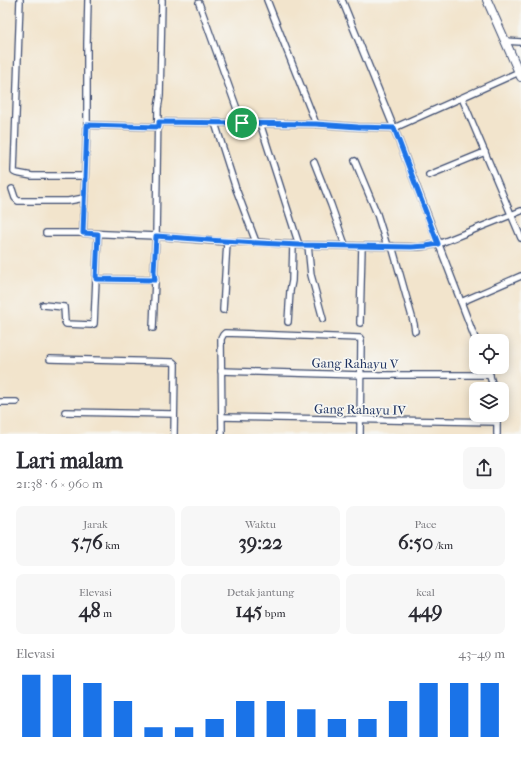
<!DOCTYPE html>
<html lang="id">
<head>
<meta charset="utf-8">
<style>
  :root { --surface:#fff; --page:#f7f7f7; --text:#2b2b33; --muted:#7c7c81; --accent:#1a73e8 }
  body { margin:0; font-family:"IM FELL French Canon",serif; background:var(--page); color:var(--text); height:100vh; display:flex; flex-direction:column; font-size:15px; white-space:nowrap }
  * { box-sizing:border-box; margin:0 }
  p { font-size:13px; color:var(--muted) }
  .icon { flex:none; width:22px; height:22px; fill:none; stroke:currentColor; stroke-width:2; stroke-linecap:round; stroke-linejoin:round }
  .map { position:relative; height:434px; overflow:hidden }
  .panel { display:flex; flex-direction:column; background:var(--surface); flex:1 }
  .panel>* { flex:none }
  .fabs { position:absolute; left:469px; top:334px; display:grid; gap:8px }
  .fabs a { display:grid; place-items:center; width:40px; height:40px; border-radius:8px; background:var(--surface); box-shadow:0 2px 10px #0003; font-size:20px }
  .pin { position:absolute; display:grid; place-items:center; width:34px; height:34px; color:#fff; margin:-17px; border:2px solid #fff; border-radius:50%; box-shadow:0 1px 4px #0007 }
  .round { display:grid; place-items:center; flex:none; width:42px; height:42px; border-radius:8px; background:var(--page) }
  .overview { display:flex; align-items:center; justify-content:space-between; height:68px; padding:0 16px }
  h1 { font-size:22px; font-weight:700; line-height:30px }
  .figures { display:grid; grid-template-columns:repeat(3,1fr); gap:6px; height:68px; padding:4px 16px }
  .figures div { display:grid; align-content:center; border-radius:8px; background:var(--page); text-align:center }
  .figures b { font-size:20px; font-weight:700 }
  .figures small { font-size:11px; font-weight:400 }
  .figures p { font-size:11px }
  .chart { height:112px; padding:8px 16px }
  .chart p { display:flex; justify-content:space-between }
  .chart svg { width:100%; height:72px; margin-top:4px; stroke:var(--accent); stroke-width:6 }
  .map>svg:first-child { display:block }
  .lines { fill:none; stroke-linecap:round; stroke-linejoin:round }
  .street-casing { stroke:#3b4a6e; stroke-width:8 }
  .primary-casing { stroke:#3b4a6e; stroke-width:10 }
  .street { stroke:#fff; stroke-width:5.5 }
  .primary { stroke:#fff; stroke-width:8 }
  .route-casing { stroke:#fff; stroke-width:8 }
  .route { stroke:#1a73e8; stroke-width:5 }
  .labels { text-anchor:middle; stroke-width:3.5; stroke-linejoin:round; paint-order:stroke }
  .street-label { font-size:13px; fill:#1b2f5e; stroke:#f6f6f2 }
</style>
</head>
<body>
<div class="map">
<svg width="521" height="434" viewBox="0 0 521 434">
  <rect width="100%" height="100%" fill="#f6f6f2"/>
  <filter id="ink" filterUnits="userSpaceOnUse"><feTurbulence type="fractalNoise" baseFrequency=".025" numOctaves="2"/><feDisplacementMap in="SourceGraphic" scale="8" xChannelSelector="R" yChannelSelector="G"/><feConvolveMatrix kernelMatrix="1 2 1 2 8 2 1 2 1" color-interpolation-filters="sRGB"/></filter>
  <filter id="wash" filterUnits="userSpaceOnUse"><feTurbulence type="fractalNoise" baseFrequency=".012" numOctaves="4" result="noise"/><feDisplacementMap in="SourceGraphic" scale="16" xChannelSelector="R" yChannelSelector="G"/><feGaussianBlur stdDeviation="0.9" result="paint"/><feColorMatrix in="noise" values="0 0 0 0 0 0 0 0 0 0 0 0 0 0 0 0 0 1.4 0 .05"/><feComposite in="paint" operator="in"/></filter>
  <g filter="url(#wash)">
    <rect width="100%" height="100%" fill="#f2e4cc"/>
  </g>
  <g filter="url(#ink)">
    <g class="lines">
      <!-- street casing -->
      <g class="street-casing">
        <g id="street">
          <path d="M20 0 14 172 16 173 32 176H85"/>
          <path d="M267 0 316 124"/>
          <path d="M342 0 394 128 476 341"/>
          <path d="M199 3 242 123"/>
          <path d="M505 41 521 42"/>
          <path d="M462 98 521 238"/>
          <path d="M159 122 316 124 358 127 394 128 519 72"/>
          <path d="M215 123 236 189 256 242"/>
          <path d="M260 123 299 245"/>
          <path d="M87 125 159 127"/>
          <path d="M355 161 377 214 387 246"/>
          <path d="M314 162 331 205 345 245"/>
          <path d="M429 175 485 152"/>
          <path d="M12 189 15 198 18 201H68L84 198"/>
          <path d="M46 233H83L156 236 227 242H256L299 245 419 247 438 244 521 211"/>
          <path d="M83 233 87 125V43L88 0"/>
          <path d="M308 245 311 275 323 319"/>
          <path d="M392 246 414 324 415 331"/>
          <path d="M96 279 155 280"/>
          <path d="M461 302 521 276"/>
          <path d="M43 305 64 307 65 322 66 324 91 325 94 324 98 234"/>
          <path d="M223 310 227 242"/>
          <path d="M288 322 290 291 292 281 293 244"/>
          <path d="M360 323 362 246"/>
          <path d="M153 328 155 280 154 272 156 236 158 108 160 96 162 0"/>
          <path d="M50 359 173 362 175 364V367L174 434"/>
          <path d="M487 367 494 389"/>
          <path d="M221 371 361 375H490"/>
          <path d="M0 402H16"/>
          <path d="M65 412 174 414"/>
          <path d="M497 415V434"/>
          <path d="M222 417 497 422"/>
          <path d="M222 434 221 339 223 335 225 333 360 338 361 340 360 434"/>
        </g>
      </g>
      <!-- primary casing -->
      <g class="primary-casing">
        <path id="primary" d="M487 0 521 77"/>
      </g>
      <!-- street -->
      <use href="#street" class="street"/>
      <!-- primary -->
      <use href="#primary" class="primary"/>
    </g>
  </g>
  <g class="lines" filter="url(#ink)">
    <!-- route casing -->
    <g class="route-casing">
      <path id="route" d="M159 122 316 124 358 127 394 128 438 244 426 246 411 247C374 246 336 246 299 245 251 243 204 240 156 236L154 272 155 280 96 279 98 234 83 233 87 125 159 127Z"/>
    </g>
    <!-- route -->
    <use href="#route" class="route"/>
  </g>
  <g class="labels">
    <!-- street labels -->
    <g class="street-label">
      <text transform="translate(355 363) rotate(1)" y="5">Gang Rahayu V</text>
      <text transform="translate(360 409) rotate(1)" y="5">Gang Rahayu IV</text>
    </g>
  </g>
</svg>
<div class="fabs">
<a><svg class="icon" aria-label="locate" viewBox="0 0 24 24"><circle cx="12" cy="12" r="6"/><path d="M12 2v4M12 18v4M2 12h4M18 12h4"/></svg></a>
<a><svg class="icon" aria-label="layers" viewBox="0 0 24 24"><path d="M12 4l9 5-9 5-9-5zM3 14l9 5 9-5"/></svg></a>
</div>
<div class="pin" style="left:242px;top:123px;background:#1e9e55"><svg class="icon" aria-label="arrive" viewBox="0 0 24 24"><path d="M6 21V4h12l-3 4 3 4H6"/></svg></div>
</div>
<section class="panel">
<div class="overview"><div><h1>Lari malam</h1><p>21:38 · 6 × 960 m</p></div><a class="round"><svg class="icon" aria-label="share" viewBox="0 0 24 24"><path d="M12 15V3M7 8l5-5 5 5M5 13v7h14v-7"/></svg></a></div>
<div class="figures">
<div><p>Jarak</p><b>5.76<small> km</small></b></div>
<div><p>Waktu</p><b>39:22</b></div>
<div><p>Pace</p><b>6:50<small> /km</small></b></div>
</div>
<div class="figures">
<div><p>Elevasi</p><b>48<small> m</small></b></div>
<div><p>Detak jantung</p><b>145<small> bpm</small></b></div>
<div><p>kcal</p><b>449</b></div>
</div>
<div class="chart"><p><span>Elevasi</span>43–49 m</p>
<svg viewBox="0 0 160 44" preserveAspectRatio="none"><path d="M5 44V6M15 44V6M25 44V11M35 44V22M45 44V38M55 44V38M65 44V33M75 44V22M85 44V22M95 44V27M105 44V33M115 44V33M125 44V22M135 44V11M145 44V11M155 44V11"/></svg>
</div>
</section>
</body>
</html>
